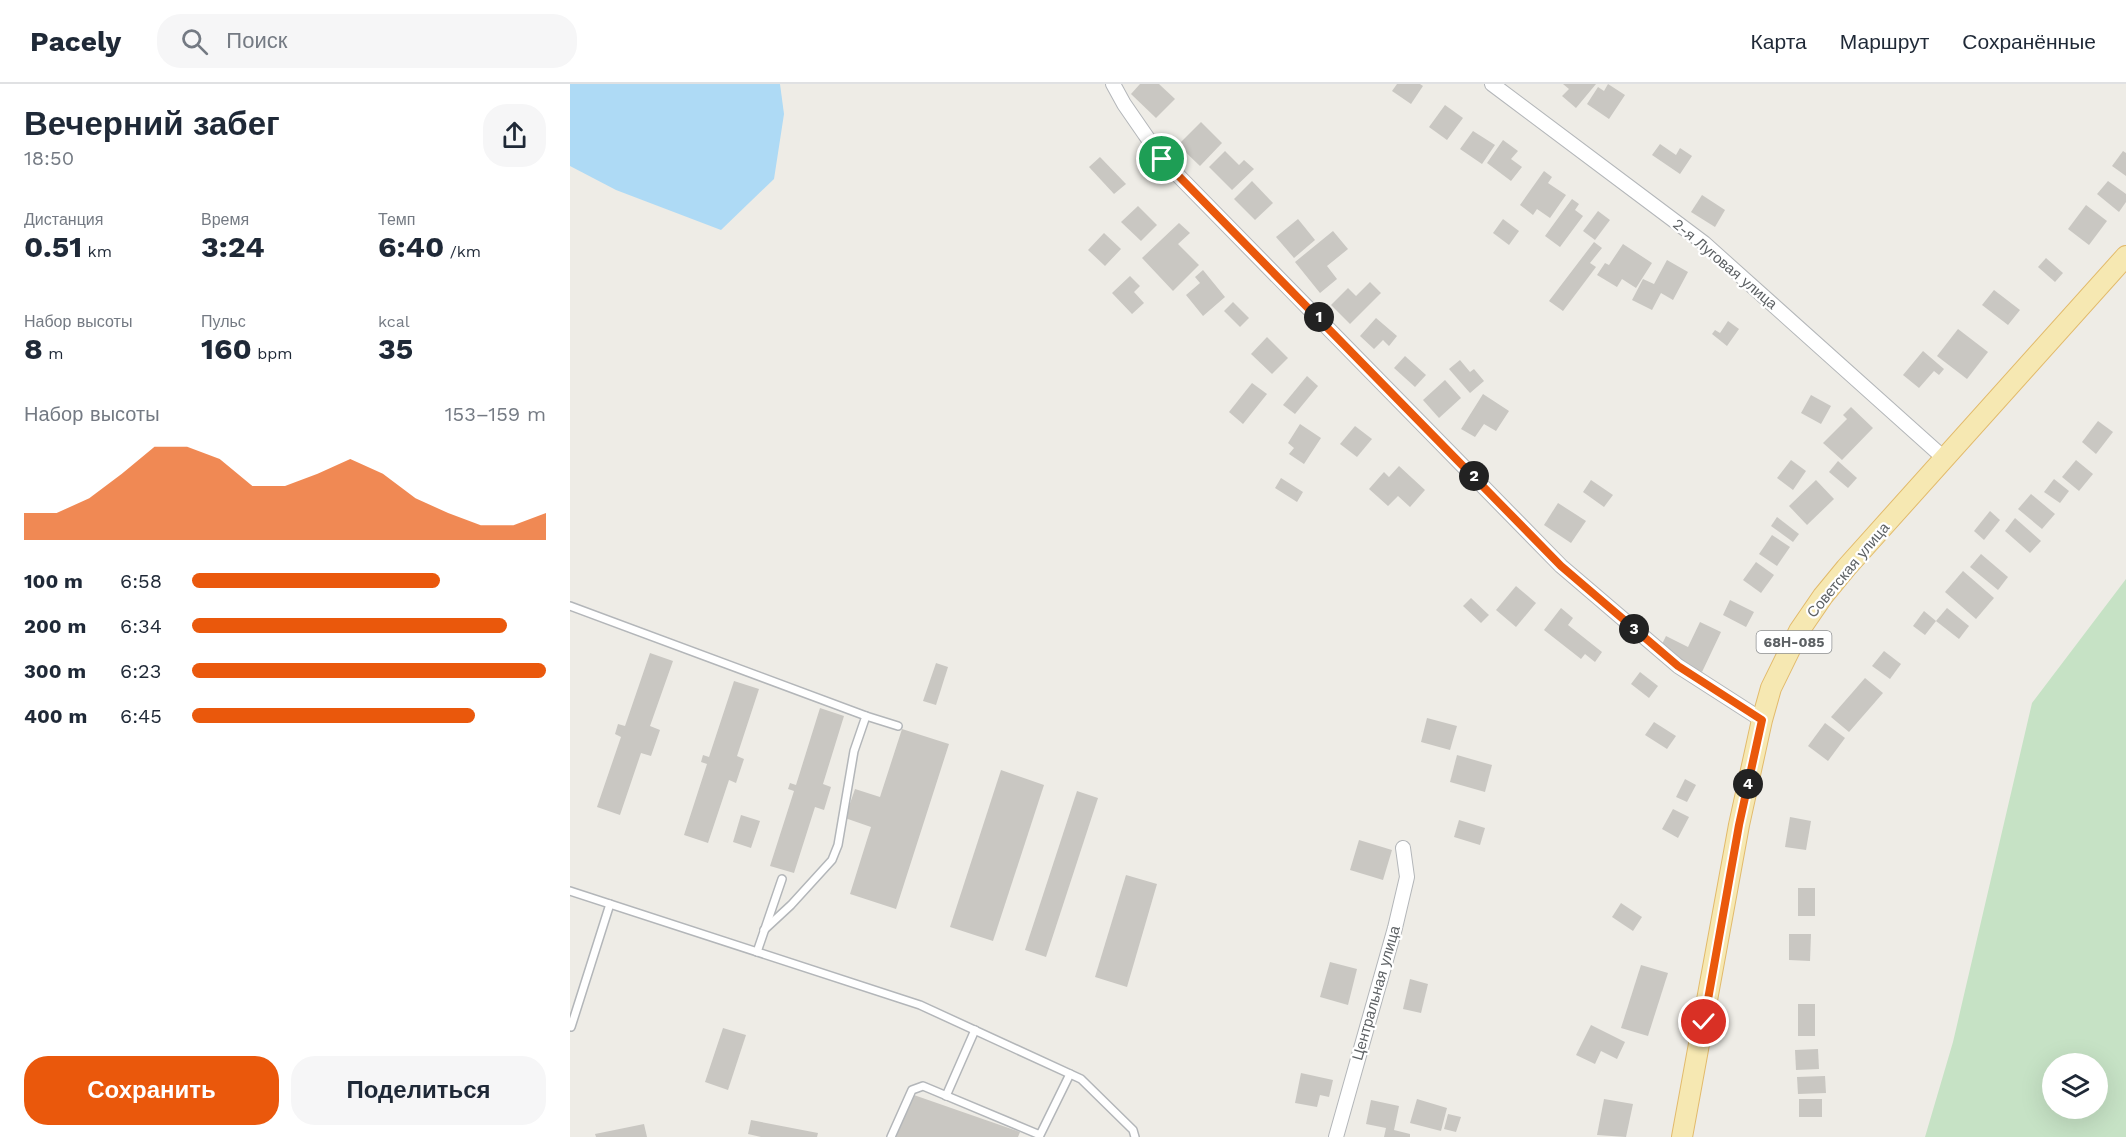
<!DOCTYPE html>
<html lang="ru">
<head>
<meta charset="utf-8">
<style>
  :root { --surface:#fff; --page:#f6f6f7; --text:#1f2937; --muted:#747a83; --line:#e0e1e3; --accent:#ea580c }
  body { margin:0; font-family:"Work Sans",sans-serif; background:var(--page); color:var(--text); height:100vh; display:flex; flex-direction:column; font-size:22px; white-space:nowrap }
  * { box-sizing:border-box; margin:0 }
  p { font-size:20px; color:var(--muted) }
  .icon { flex:none; width:33px; height:33px; fill:none; stroke:currentColor; stroke-width:2; stroke-linecap:round; stroke-linejoin:round }
  .map { position:relative; flex:1; overflow:hidden }
  .sheet { display:flex; flex-direction:column; background:var(--surface); width:570px }
  .sheet>* { flex:none }
  .controls { position:absolute; left:1472px; top:969px; display:grid; gap:12px }
  .controls a { display:grid; place-items:center; width:66px; height:66px; border-radius:50%; background:var(--surface); box-shadow:0 6px 24px #0002; font-size:30px }
  .pin { position:absolute; display:grid; place-items:center; width:51px; height:51px; color:#fff; margin:-26px; border:3px solid #fff; border-radius:50%; box-shadow:0 2px 6px #0007 }
  .km { position:absolute; width:30px; height:30px; margin:-15px; border-radius:50%; background:#222; color:#fff; font-size:16px; line-height:30px; text-align:center }
  .round { display:grid; place-items:center; flex:none; width:63px; height:63px; border-radius:24px; background:var(--page) }
  .summary { display:flex; align-items:center; justify-content:space-between; height:102px; padding:0 24px }
  h1 { font-size:33px; font-weight:700; line-height:45px }
  .metrics { display:grid; grid-template-columns:repeat(3,1fr); gap:9px; height:102px; padding:6px 24px }
  .metrics div { display:grid; align-content:center }
  .metrics b { font-size:30px; font-weight:700 }
  .metrics small { font-size:16px; font-weight:400 }
  .metrics p { font-size:16px }
  .chart { height:168px; padding:12px 24px }
  .chart p { display:flex; justify-content:space-between }
  .chart svg { width:100%; height:108px; margin-top:6px; fill:var(--accent); opacity:.7 }
  .cta { display:flex; gap:12px; margin-top:auto; padding:12px 24px }
  .cta a { flex:1; height:69px; border-radius:24px; background:var(--accent); color:#fff; font-size:24px; font-weight:700; line-height:69px; text-align:center }
  .cta a+a { background:var(--page); color:var(--text) }
  ul { padding:0 24px; list-style:none; font-size:20px }
  li { display:grid; grid-template-columns:96px 72px 1fr; align-items:center; height:45px }
  li i { height:15px; border-radius:8px; background:var(--accent) }
  header { display:flex; align-items:center; gap:36px; box-sizing:border-box; height:84px; padding:0 30px; background:var(--surface); border-bottom:2px solid var(--line) }
  header strong { font-size:28px }
  nav { display:flex; gap:33px; margin-inline-start:auto; font-size:21px }
  .search { width:420px; height:54px; background:var(--page); display:flex; align-items:center; gap:15px; box-sizing:border-box; padding:0 21px; border-radius:24px; color:var(--muted); font-size:22px }
  main { display:flex; flex:1; min-height:0 }
  .map>svg:first-child { display:block }
  .green { fill:#c6e2c5; fill-rule:evenodd }
  .water { fill:#aedaf5 }
  .building { fill:#c9c7c2 }
  .lines { fill:none; stroke-linecap:round; stroke-linejoin:round }
  .service-casing { stroke:#b3b6b9; stroke-width:10 }
  .minor-casing { stroke:#b3b6b9; stroke-width:16 }
  .primary-casing { stroke:#e2ba6b; stroke-width:22 }
  .service { stroke:#fff; stroke-width:7 }
  .minor { stroke:#fff; stroke-width:14 }
  .primary { stroke:#f6e8b2; stroke-width:20 }
  .route-casing { stroke:#fff; stroke-width:12 }
  .route { stroke:#ea580c; stroke-width:8 }
  .labels { text-anchor:middle; stroke-width:4.5; stroke-linejoin:round; paint-order:stroke }
  .shield { fill:#fff; stroke:#8e9092; stroke-width:1.5 }
  .shield-label { font-size:14px; font-weight:bold; fill:#5d6164 }
  .street-label { font-size:15px; fill:#5d6164; stroke:#fff }
</style>
</head>
<body>
<header>
<strong>Pacely</strong>
<div class="search"><svg class="icon" aria-label="search" viewBox="0 0 24 24"><circle cx="10" cy="10" r="6"/><path d="M15 15l6 6"/></svg>Поиск</div>
<nav><a>Карта</a><a>Маршрут</a><a>Сохранённые</a></nav>
</header>
<main>
<section class="sheet">
<div class="summary"><div><h1>Вечерний забег</h1><p>18:50</p></div><a class="round"><svg class="icon" aria-label="share" viewBox="0 0 24 24"><path d="M12 15V3M7 8l5-5 5 5M5 13v7h14v-7"/></svg></a></div>
<div class="metrics">
<div><p>Дистанция</p><b>0.51<small> km</small></b></div>
<div><p>Время</p><b>3:24</b></div>
<div><p>Темп</p><b>6:40<small> /km</small></b></div>
</div>
<div class="metrics">
<div><p>Набор высоты</p><b>8<small> m</small></b></div>
<div><p>Пульс</p><b>160<small> bpm</small></b></div>
<div><p>kcal</p><b>35</b></div>
</div>
<div class="chart"><p><span>Набор высоты</span>153–159 m</p>
<svg viewBox="0 0 160 44" preserveAspectRatio="none"><path d="M0 44V33L10 33L20 27L30 17L40 6L50 6L60 11L70 22L80 22L90 17L100 11L110 17L120 27L130 33L140 38L150 38L160 33V44z"/></svg>
</div>
<ul>
<li><b>100 m</b>6:58<i style="width:70%"></i></li>
<li><b>200 m</b>6:34<i style="width:89%"></i></li>
<li><b>300 m</b>6:23<i style="width:100%"></i></li>
<li><b>400 m</b>6:45<i style="width:80%"></i></li>
</ul>
<div class="cta"><a>Сохранить</a><a>Поделиться</a></div>
</section>
<div class="map">
<svg width="1556" height="1053" viewBox="0 0 1556 1053">
  <rect width="100%" height="100%" fill="#eeece6"/>
  <!-- green -->
  <path class="green" d="M1556 495V1053H1355L1383 958 1462 619ZM1482 980H1527V1024H1482Z"/>
  <!-- water -->
  <path class="water" d="M0 0H210L214 30 204 95 151 146 46 106 0 82Z"/>
  <!-- building -->
  <g class="building">
    <path d="M570 0H589L605 15 586 34 561 10Z"/>
    <path d="M827 0H850L853 2 841 20 822 7Z"/>
    <path d="M993 0H1026L1006 24 992 12 999 5Z"/>
    <path d="M1038 0 1055 11 1039 35 1017 20 1028 3 1034 7Z"/>
    <path d="M875 21 893 34 877 56 859 43Z"/>
    <path d="M631 38 652 59 630 82 608 61Z"/>
    <path d="M903 47 925 61 912 80 890 65Z"/>
    <path d="M933 56 948 67 941 75 952 83 941 97 917 79Z"/>
    <path d="M1090 60 1106 71 1110 64 1122 72 1110 90 1082 71Z"/>
    <path d="M655 67 669 81 674 76 684 85 662 106 639 83Z"/>
    <path d="M1553 67 1556 69V92L1542 82Z"/>
    <path d="M530 73 556 100 544 110 519 83Z"/>
    <path d="M974 87 982 93 978 99 996 111 980 134 967 125 963 131 950 121Z"/>
    <path d="M682 97 703 119 685 136 664 115Z"/>
    <path d="M1538 97 1556 110V118L1549 128 1527 110Z"/>
    <path d="M1132 111 1155 126 1145 143 1121 128Z"/>
    <path d="M1002 115 1009 120 1005 126 1013 132 990 163 975 152Z"/>
    <path d="M1516 121 1537 137 1519 161 1498 145Z"/>
    <path d="M568 122 587 141 571 157 551 138Z"/>
    <path d="M1028 127 1040 136 1025 156 1013 147Z"/>
    <path d="M728 135 745 156 724 174 706 153Z"/>
    <path d="M933 135 949 147 939 161 923 149Z"/>
    <path d="M609 139 620 149 608 160 629 181 603 207 572 174Z"/>
    <path d="M763 147 778 165 757 182 767 195 750 209 725 178Z"/>
    <path d="M534 149 551 165 535 182 518 166Z"/>
    <path d="M1024 158 1032 164 1020 179 1026 183 993 227 979 217Z"/>
    <path d="M1053 160 1082 179 1066 204 1052 195 1047 203 1027 191 1035 179 1039 181Z"/>
    <path d="M1476 174 1493 189 1485 198 1468 183Z"/>
    <path d="M1097 176 1118 188 1103 216 1091 209 1082 226 1062 216 1073 195 1084 200Z"/>
    <path d="M633 186 655 213 633 232 616 211 630 199 625 193Z"/>
    <path d="M560 192 570 202 564 208 574 219 562 230 542 209Z"/>
    <path d="M800 198 811 209 780 240 761 221 778 204 786 212Z"/>
    <path d="M1424 206 1450 226 1438 241 1412 221Z"/>
    <path d="M663 218 679 234 670 243 654 227Z"/>
    <path d="M806 234 827 252 819 262 813 256 804 265 790 252Z"/>
    <path d="M1158 237 1169 245 1157 262 1142 250 1145 246 1150 249Z"/>
    <path d="M1388 245 1418 268 1397 295 1367 272Z"/>
    <path d="M697 253 718 274 702 290 681 270Z"/>
    <path d="M1353 267 1374 285 1369 291 1364 287 1349 304 1333 291Z"/>
    <path d="M835 272 856 291 845 303 824 284Z"/>
    <path d="M890 276 900 288 904 285 914 297 900 309 879 285Z"/>
    <path d="M737 292 748 302 725 330 713 321Z"/>
    <path d="M875 296 891 314 869 334 853 316Z"/>
    <path d="M682 299 697 310 673 340 659 328Z"/>
    <path d="M913 310 939 327 926 347 914 340 905 353 891 345Z"/>
    <path d="M1241 311 1261 322 1251 340 1231 329Z"/>
    <path d="M1281 323 1303 344 1272 376 1253 359 1277 335 1273 331Z"/>
    <path d="M1528 337 1543 348 1526 370 1512 358Z"/>
    <path d="M730 340 751 354 734 380 719 370 724 364 718 359Z"/>
    <path d="M785 342 802 355 787 373 770 360Z"/>
    <path d="M1221 376 1236 387 1223 406 1207 394Z"/>
    <path d="M1506 376 1523 390 1509 407 1492 393Z"/>
    <path d="M1268 377 1287 394 1278 404 1259 388Z"/>
    <path d="M829 382 855 406 840 423 828 412 818 422 799 405 814 388 819 393Z"/>
    <path d="M711 394 733 408 727 418 705 404Z"/>
    <path d="M1484 395 1499 407 1490 419 1474 408Z"/>
    <path d="M1021 396 1043 411 1034 423 1013 408Z"/>
    <path d="M1246 396 1264 415 1237 441 1219 422Z"/>
    <path d="M1461 410 1485 430 1472 445 1448 425Z"/>
    <path d="M988 419 1016 437 1001 459 974 441Z"/>
    <path d="M1420 427 1430 436 1414 456 1404 447Z"/>
    <path d="M1207 433 1229 450 1223 458 1201 442Z"/>
    <path d="M1445 434 1471 457 1460 469 1435 447Z"/>
    <path d="M1202 451 1220 463 1207 482 1189 470Z"/>
    <path d="M1411 470 1438 493 1428 506 1400 483Z"/>
    <path d="M1186 478 1204 491 1191 509 1173 496Z"/>
    <path d="M1393 487 1424 514 1406 535 1375 508Z"/>
    <path d="M946 502 966 519 946 543 926 526Z"/>
    <path d="M901 514 919 531 911 539 893 522Z"/>
    <path d="M1160 516 1184 528 1176 543 1153 531Z"/>
    <path d="M991 524 1003 534 998 541 1032 568 1025 578 1015 570 1011 575 974 546Z"/>
    <path d="M1377 524 1399 542 1389 555 1366 537Z"/>
    <path d="M1354 527 1366 537 1355 551 1343 542Z"/>
    <path d="M1130 538 1151 548 1132 588 1089 566 1096 552 1118 563Z"/>
    <path d="M1314 567 1331 580 1320 595 1302 582Z"/>
    <path d="M80 569 103 577 80 642 90 646 81 672 71 669 50 731 27 723 51 653 45 650 48 640 55 642Z"/>
    <path d="M366 579 378 583 366 621 353 617Z"/>
    <path d="M1070 588 1088 602 1079 614 1061 600Z"/>
    <path d="M1295 594 1313 609 1279 648 1261 633Z"/>
    <path d="M164 597 189 605 167 672 174 675 166 699 159 696 138 759 114 751 137 680 131 678 133 671 139 673Z"/>
    <path d="M250 624 274 632 253 700 261 703 254 726 245 723 224 789 200 782 224 707 218 705 220 699 226 701Z"/>
    <path d="M857 634 887 642 880 666 851 658Z"/>
    <path d="M1084 638 1106 652 1097 665 1075 651Z"/>
    <path d="M1255 639 1275 654 1258 677 1238 662Z"/>
    <path d="M332 645 379 660 326 825 280 810 301 743 275 734 285 705 310 713Z"/>
    <path d="M887 671 922 681 915 708 880 698Z"/>
    <path d="M431 686 474 701 423 857 380 843Z"/>
    <path d="M1115 695 1126 701 1117 718 1106 713Z"/>
    <path d="M507 707 528 714 476 873 455 866Z"/>
    <path d="M1103 725 1119 733 1108 754 1092 745Z"/>
    <path d="M171 731 190 737 181 764 163 758Z"/>
    <path d="M1220 733 1241 737 1236 766 1215 763Z"/>
    <path d="M889 736 915 744 910 761 884 753Z"/>
    <path d="M789 756 822 766 813 796 780 786Z"/>
    <path d="M556 791 587 800 557 903 525 893Z"/>
    <rect x="1228" y="804" width="17" height="28"/>
    <path d="M1051 819 1072 833 1063 847 1042 833Z"/>
    <path d="M1219 850H1241L1240 877 1219 876Z"/>
    <path d="M760 878 787 885 778 921 750 913Z"/>
    <path d="M1071 881 1098 889 1078 952 1051 944Z"/>
    <path d="M840 895 858 900 851 929 833 925Z"/>
    <rect x="1228" y="920" width="17" height="32"/>
    <path d="M1021 941 1055 958 1047 975 1031 967 1025 980 1006 971Z"/>
    <path d="M153 944 176 951 158 1006 135 998Z"/>
    <path d="M1248 965 1249 985 1226 986 1225 966Z"/>
    <path d="M731 989 763 996 759 1013 750 1011 747 1023 725 1019Z"/>
    <path d="M1255 992 1256 1009 1228 1010 1227 993Z"/>
    <path d="M341 1010 450 1048 448 1053H326Z"/>
    <path d="M847 1015 877 1024 871 1047 840 1039Z"/>
    <path d="M1034 1015 1063 1020 1056 1053 1027 1051Z"/>
    <rect x="1229" y="1015" width="23" height="18"/>
    <path d="M801 1016 829 1022 824 1046 840 1050V1053H814L816 1044 796 1040Z"/>
    <path d="M878 1030 891 1033 886 1048 874 1045Z"/>
    <path d="M181 1036 248 1049 247 1053H191L178 1050Z"/>
    <path d="M74 1040 77 1053H26L25 1050Z"/>
  </g>
  <g class="lines">
    <!-- service casing -->
    <g class="service-casing">
      <g id="service">
        <path d="M0 522 296 632 284 667 268 761 262 776 221 821 194 846"/>
        <path d="M296 632 328 642"/>
        <path d="M0 807 350 921 511 995 563 1046 565 1053"/>
        <path d="M187 868 212 795"/>
        <path d="M1 943 40 820"/>
        <path d="M376 1012 405 946"/>
        <path d="M321 1053 342 1006 353 1002 470 1051 500 990"/>
      </g>
    </g>
    <!-- minor casing -->
    <g class="minor-casing">
      <g id="minor">
        <path d="M543 0 554 20 592 75 991 482 1108 582 1192 636"/>
        <path d="M922 0 1134 159 1375 375"/>
        <path d="M766 1053 825 844 837 793 833 764"/>
      </g>
    </g>
    <!-- primary casing -->
    <g class="primary-casing">
      <path id="primary" d="M1112 1053 1169 741 1192 636 1201 604 1229 547 1253 512 1276 484 1556 172"/>
    </g>
    <!-- service -->
    <use href="#service" class="service"/>
    <!-- minor -->
    <use href="#minor" class="minor"/>
    <!-- primary -->
    <use href="#primary" class="primary"/>
  </g>
  <g class="lines">
    <!-- route casing -->
    <g class="route-casing">
      <path id="route" d="M592 75 991 482 1108 582 1192 636 1169 741 1134 938"/>
    </g>
    <!-- route -->
    <use href="#route" class="route"/>
  </g>
  <g class="labels">
    <!-- shield labels -->
    <rect class="shield" x="1186.5" y="547" width="75" height="22" rx="4.5"/>
    <g class="shield-label">
      <text x="1224" y="563">68Н-085</text>
    </g>
    <!-- street labels -->
    <g class="street-label">
      <text transform="translate(1155 180) rotate(40)" y="5">2-я Луговая улица</text>
      <text transform="translate(1278 486) rotate(-50)" y="5">Советская улица</text>
      <text transform="translate(806 909) rotate(-74)" y="5">Центральная улица</text>
    </g>
  </g>
</svg>
<div class="controls">
<a><svg class="icon" aria-label="layers" viewBox="0 0 24 24"><path d="M12 4l9 5-9 5-9-5zM3 14l9 5 9-5"/></svg></a>
</div>
<div class="pin" style="left:592px;top:75px;background:#1e9e55"><svg class="icon" aria-label="arrive" viewBox="0 0 24 24"><path d="M6 21V4h12l-3 4 3 4H6"/></svg></div>
<div class="pin" style="left:1134px;top:938px;background:#d93025"><svg class="icon" aria-label="check" viewBox="0 0 24 24"><path d="M5 12l5 5 9-10"/></svg></div>
<b class="km" style="left:749px;top:233px">1</b>
<b class="km" style="left:904px;top:392px">2</b>
<b class="km" style="left:1064px;top:545px">3</b>
<b class="km" style="left:1178px;top:700px">4</b>
</div>
</main>
</body>
</html>
